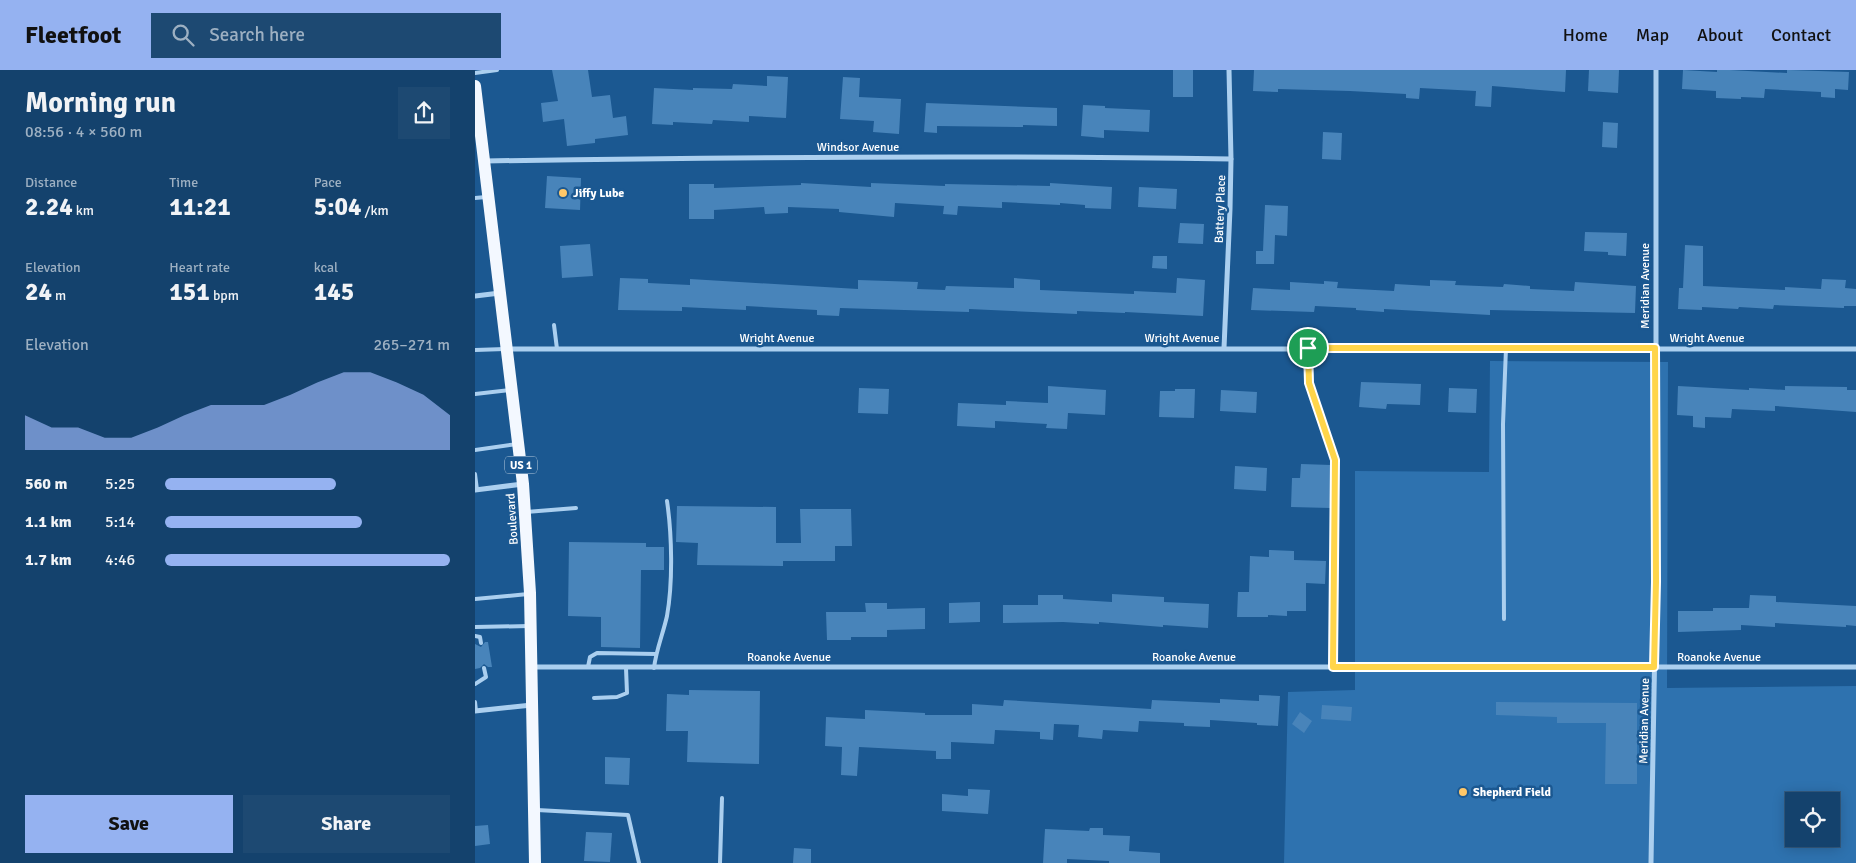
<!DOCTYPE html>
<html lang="en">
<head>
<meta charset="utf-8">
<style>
  :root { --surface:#14426d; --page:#1d4972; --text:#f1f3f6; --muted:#9db0c2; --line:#335b80; --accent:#95b2f1 }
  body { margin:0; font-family:Signika,sans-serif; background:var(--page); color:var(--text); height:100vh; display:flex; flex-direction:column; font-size:19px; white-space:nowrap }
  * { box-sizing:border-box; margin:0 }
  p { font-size:16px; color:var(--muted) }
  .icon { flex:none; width:28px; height:28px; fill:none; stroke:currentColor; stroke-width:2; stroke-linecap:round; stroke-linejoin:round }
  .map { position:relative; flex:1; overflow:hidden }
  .details { display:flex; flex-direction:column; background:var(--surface); width:475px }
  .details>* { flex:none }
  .tools { position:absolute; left:1310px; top:722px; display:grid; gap:10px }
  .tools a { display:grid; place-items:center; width:55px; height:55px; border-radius:0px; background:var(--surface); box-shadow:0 2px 12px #0003,0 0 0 1px var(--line); font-size:25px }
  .pin { position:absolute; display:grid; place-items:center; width:42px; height:42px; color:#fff; margin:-21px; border:2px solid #fff; border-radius:50%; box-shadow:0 1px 5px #0007 }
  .round { display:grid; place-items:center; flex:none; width:52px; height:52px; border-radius:0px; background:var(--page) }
  .headline { display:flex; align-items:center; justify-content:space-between; height:85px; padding:0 25px }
  h1 { font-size:28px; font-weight:700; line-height:38px }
  .metrics { display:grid; grid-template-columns:repeat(3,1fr); gap:8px; height:85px; padding:5px 25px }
  .metrics div { display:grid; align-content:center }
  .metrics b { font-size:25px; font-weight:700 }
  .metrics small { font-size:14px; font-weight:400 }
  .metrics p { font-size:14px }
  .chart { height:140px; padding:10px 25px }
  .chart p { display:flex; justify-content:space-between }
  .chart svg { width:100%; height:90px; margin-top:5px; fill:var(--accent); opacity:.7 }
  .action { display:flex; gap:10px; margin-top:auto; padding:10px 25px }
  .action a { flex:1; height:58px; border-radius:0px; background:var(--accent); color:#111; font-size:20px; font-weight:700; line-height:58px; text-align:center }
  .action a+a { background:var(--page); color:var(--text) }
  ul { padding:0 25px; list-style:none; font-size:16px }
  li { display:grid; grid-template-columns:80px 60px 1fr; align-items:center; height:38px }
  li i { height:12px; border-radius:6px; background:var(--accent) }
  header { display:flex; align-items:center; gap:30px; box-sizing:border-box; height:70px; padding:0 25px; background:var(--accent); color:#111 }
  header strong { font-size:24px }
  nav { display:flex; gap:28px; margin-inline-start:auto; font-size:18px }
  .search { width:350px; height:45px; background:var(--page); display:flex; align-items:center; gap:12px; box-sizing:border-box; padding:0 18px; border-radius:0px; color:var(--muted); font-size:19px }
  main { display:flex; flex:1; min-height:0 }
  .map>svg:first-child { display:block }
  .green { fill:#2e72af; fill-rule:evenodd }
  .building { fill:#4884ba }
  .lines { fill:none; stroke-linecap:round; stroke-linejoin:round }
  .service { stroke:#abcfef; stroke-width:4 }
  .minor { stroke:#abcfef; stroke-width:5 }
  .primary { stroke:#f3f8ff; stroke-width:12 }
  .route-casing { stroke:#fff; stroke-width:10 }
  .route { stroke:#ffd54a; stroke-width:6 }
  .poi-dot { fill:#ffc869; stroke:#1b5891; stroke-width:2 }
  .labels { text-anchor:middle; stroke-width:5; stroke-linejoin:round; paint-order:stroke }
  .shield { fill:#1b5891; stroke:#bbcdde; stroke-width:1 }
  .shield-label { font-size:11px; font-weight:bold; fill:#fff }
  .street-label { font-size:12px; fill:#fff; stroke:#1b5891 }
  .poi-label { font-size:12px; font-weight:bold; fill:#fff; stroke:#1b5891; text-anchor:start }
</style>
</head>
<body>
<header>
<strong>Fleetfoot</strong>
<div class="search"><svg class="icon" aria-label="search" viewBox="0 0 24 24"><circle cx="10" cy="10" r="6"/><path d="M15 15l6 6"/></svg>Search here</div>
<nav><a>Home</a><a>Map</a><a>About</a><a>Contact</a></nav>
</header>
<main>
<section class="details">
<div class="headline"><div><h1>Morning run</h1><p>08:56 · 4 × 560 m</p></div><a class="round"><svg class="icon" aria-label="share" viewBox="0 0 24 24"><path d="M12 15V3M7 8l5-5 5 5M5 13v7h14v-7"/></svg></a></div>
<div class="metrics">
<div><p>Distance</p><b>2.24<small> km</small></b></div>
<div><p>Time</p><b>11:21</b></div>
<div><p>Pace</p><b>5:04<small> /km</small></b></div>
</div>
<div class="metrics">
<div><p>Elevation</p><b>24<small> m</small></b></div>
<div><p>Heart rate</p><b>151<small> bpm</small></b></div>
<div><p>kcal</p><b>145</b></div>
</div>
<div class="chart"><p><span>Elevation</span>265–271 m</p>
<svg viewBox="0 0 160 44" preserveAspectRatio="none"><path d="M0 44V27L10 33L20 33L30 38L40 38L50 33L60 27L70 22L80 22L90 22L100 17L110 11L120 6L130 6L140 11L150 17L160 27V44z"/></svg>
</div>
<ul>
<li><b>560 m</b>5:25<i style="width:60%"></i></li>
<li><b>1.1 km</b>5:14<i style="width:69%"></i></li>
<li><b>1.7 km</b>4:46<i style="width:100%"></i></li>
</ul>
<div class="action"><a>Save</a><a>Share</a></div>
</section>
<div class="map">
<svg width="1381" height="793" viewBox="0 0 1381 793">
  <rect width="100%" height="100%" fill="#1b5891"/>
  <!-- green -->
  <path class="green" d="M1015 291 1193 292 1192 618 1381 616V793H809L813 622 880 620V401L1014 402ZM1319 731H1356V769H1319Z"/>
  <!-- building -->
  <g class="building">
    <path d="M77 0H113L117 27 135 25 138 48 151 46 153 65 120 69V73L92 76 89 49 68 52 66 33 83 31Z"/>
    <rect x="698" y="0" width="20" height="27"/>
    <path d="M779 0H1091L1090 22 1017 16 1016 37 1000 36 1001 21 945 18 944 29 931 28V24L875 21 803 19V22L778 21Z"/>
    <path d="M1114 0H1144L1143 23 1113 21Z"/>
    <path d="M1208 0 1242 2V0H1255L1312 3V0H1314L1374 2 1373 20 1360 19V28L1346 27V22L1290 19 1289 28 1266 27V29L1241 28V21L1207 19Z"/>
    <path d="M292 6 313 7 311 48 274 46V52L238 50 237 54 198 52V55L177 54 179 18 218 20V18L257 19 258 14 292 16Z"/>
    <path d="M368 7 385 8 384 27 426 29 424 64 398 62 399 51 365 49Z"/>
    <path d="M451 33 582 38V56L548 55V57L462 56V63L449 62Z"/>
    <path d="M608 35 630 36V38L675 40 674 62 629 60V68L606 66Z"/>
    <path d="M1128 52 1143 53 1142 78 1127 77Z"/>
    <path d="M848 62 867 63 866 90 847 89Z"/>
    <path d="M72 106 106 108 105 140 70 138Z"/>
    <path d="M326 113 396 117V113L470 116V114L575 116V113L637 117 636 139 610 138V135L585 133V135L527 132V138L483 136 482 145 468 144 469 136 420 133 419 147 364 142V139L313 137V143L290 144 289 137 239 140V149H214V114H239V118L326 115Z"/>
    <path d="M664 117 702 119 701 139 663 137Z"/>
    <path d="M790 135 813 136 812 166 800 165 799 194H781V181H788Z"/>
    <path d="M705 153 729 154 728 174 703 173Z"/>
    <path d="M1110 162 1152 163 1151 186 1133 185V182L1109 181Z"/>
    <path d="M115 174 118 206 87 208 85 176Z"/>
    <path d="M1210 175 1228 176V216L1310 220V217L1346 219 1347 209 1371 210 1370 218 1381 219V236H1369V238L1299 235 1298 239 1264 237 1263 239 1227 237V240L1203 239 1204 218H1208Z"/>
    <path d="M678 186H692V199L677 198Z"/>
    <path d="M145 208 173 209V213L215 215V209L383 219V210L443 212 442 219 470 220 471 216 539 218V208L565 210V220L659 224V221L701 223 702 208 730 210 728 246 650 242V243L602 241V244L494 239V242L365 238 364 246 342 245V240L271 236V240L207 237V241L143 240Z"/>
    <path d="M955 210 981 211 980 215 1028 217 1029 214 1055 216V219L1099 221 1100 212 1161 216 1160 243 1015 240V245L909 239V242L881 240V238L840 236 839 242 776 240 778 218 815 220V212L849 214V211L863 212 862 218 919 221 920 214 955 216Z"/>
    <path d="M886 312 946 314 945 335 912 334 911 339 884 337Z"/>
    <path d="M573 316 631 320 630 345 593 343 592 359 571 358 572 354 520 351V358L482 356 483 333 531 335V331L573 333Z"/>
    <path d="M1203 316 1274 320V318L1310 320V316L1372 317V320H1381V342L1300 336V341L1257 339 1256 348 1230 347V358L1218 357V346L1202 345Z"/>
    <path d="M384 318 414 319 413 344 383 343Z"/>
    <path d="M974 318 1002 319 1001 343 973 342Z"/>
    <path d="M700 319H720L719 348 684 347 685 321H700Z"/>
    <path d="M746 320 782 322 781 343 745 341Z"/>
    <path d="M826 394 856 395 855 438 816 437 817 408H825Z"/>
    <path d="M760 396 792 398 791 421 759 419Z"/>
    <path d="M202 436 301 437V473H326L325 439H376L377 476H360V491H308V496L222 495 223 473 201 472Z"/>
    <path d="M94 472 171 473V477H189V500H166L165 578 126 577V547L93 546Z"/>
    <path d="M794 480 819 481V490L851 491 850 514 831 513V541H812V546L793 545V547H762L763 522H774L775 486 794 487Z"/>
    <path d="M637 524 689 527V532L734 534 733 558 688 555V557L624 552V554L588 552 528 553V535H563V525H588V529L637 532Z"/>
    <path d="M1275 525 1301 526V532L1381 536V556L1371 555V557L1300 553V557L1266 555V560L1203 562V541H1238V538H1274Z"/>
    <path d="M505 532V552L474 553V533Z"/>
    <path d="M390 533H412V539L450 538V559L412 560V567H376V570H352L351 542H391Z"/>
    <path d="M10 572H13L17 597H13L9 594 5 598 0 599V574L6 577Z"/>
    <path d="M214 620 285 621 284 694 212 692 213 661H191L192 624 214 625Z"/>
    <path d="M784 625 805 626 803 656 782 655V653L735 650V657L709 656V653L664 651 663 662 628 660 627 669 603 667 604 655 579 654 578 670 565 669V662L520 660 519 674 476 672V689H461V681L384 677 382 706 366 705 367 677 350 676 351 647 390 649V640L450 643V645H497V634L528 636 529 630 676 639 677 630 745 633V629L784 631Z"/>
    <path d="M1021 632 1162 633V714H1130L1131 653H1082V647L1021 645Z"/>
    <path d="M847 635 877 637 876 651 846 649Z"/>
    <path d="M825 642 837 651 829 663 817 654Z"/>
    <path d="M130 687 155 688 154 715 130 714Z"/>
    <path d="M493 719 515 720 513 744 467 741V724L493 726Z"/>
    <path d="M13 755 15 774 0 776V756Z"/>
    <path d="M615 758H628V765L655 766 654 781 685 783V793H634V791L592 789V793H568L570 759 614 761Z"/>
    <path d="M111 762 137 763 135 792 109 791Z"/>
    <path d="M319 778 336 779V793H318Z"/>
  </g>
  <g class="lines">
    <!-- service -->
    <g class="service">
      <path d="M0 3 22 0"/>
      <path d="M0 128 11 127"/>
      <path d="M79 255 82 279"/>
      <path d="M833 279 834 313 860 390 858 597"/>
      <path d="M0 280 30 279"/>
      <path d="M0 324 36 320"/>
      <path d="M0 380 42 374"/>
      <path d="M0 404 2 420"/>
      <path d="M51 442 101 438"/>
      <path d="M0 529 53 524"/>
      <path d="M1029 549 1028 354 1031 278"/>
      <path d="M0 557 54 556"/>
      <path d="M0 566 5 567 6 573"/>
      <path d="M113 597 115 587 122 583 181 584"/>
      <path d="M179 598C181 580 188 564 192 546 198 512 197 465 192 431"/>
      <path d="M0 614 11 607 9 598"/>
      <path d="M119 628 142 627 152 623 151 598"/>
      <path d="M0 632 1 641"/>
      <path d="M62 740 153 745 164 793"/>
      <path d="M245 793 247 728"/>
    </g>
    <!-- minor -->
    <g class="minor">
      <path d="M10 91C258 87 507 85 756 89"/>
      <path d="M0 226 25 223"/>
      <path d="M749 278 755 139 756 89 754 0"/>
      <path d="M33 279H1381"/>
      <path d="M0 420 48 414"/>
      <path d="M58 597H1381"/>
      <path d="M0 641 57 635"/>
      <path d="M1176 793 1181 513V0"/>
    </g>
    <!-- primary -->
    <path class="primary" d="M0 16 48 414 55 523 60 793"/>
  </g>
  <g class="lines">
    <!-- route casing -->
    <g class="route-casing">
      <path id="route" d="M833 278H1180L1181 512 1179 597H858L860 390 834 313Z"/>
    </g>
    <!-- route -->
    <use href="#route" class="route"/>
  </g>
  <!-- markers -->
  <g class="poi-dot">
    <circle cx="88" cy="123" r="5"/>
    <circle cx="988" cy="722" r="5"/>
  </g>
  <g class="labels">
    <!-- shield labels -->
    <rect class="shield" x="30" y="386.5" width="32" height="17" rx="4"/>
    <g class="shield-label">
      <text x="46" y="399">US 1</text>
    </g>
    <!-- street labels -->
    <g class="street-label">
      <text x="383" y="81">Windsor Avenue</text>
      <text transform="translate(745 139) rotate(-88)" y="4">Battery Place</text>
      <text transform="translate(1170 216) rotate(-90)" y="4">Meridian Avenue</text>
      <text x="302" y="272">Wright Avenue</text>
      <text x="707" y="272">Wright Avenue</text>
      <text x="1232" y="272">Wright Avenue</text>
      <text transform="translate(37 449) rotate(-94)" y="4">Boulevard</text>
      <text x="314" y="591">Roanoke Avenue</text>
      <text x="719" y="591">Roanoke Avenue</text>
      <text x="1244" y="591">Roanoke Avenue</text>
      <text transform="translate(1169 651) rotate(-89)" y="4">Meridian Avenue</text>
    </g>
    <!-- poi labels -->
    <g class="poi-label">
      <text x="98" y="127">Jiffy Lube</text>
      <text x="998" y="726">Shepherd Field</text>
    </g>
  </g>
</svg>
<div class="tools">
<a><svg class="icon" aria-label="locate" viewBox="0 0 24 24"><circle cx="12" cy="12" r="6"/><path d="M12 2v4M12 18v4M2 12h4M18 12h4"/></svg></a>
</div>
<div class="pin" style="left:833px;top:278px;background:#1e9e55"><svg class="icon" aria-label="arrive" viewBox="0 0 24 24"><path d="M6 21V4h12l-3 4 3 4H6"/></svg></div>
</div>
</main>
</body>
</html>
